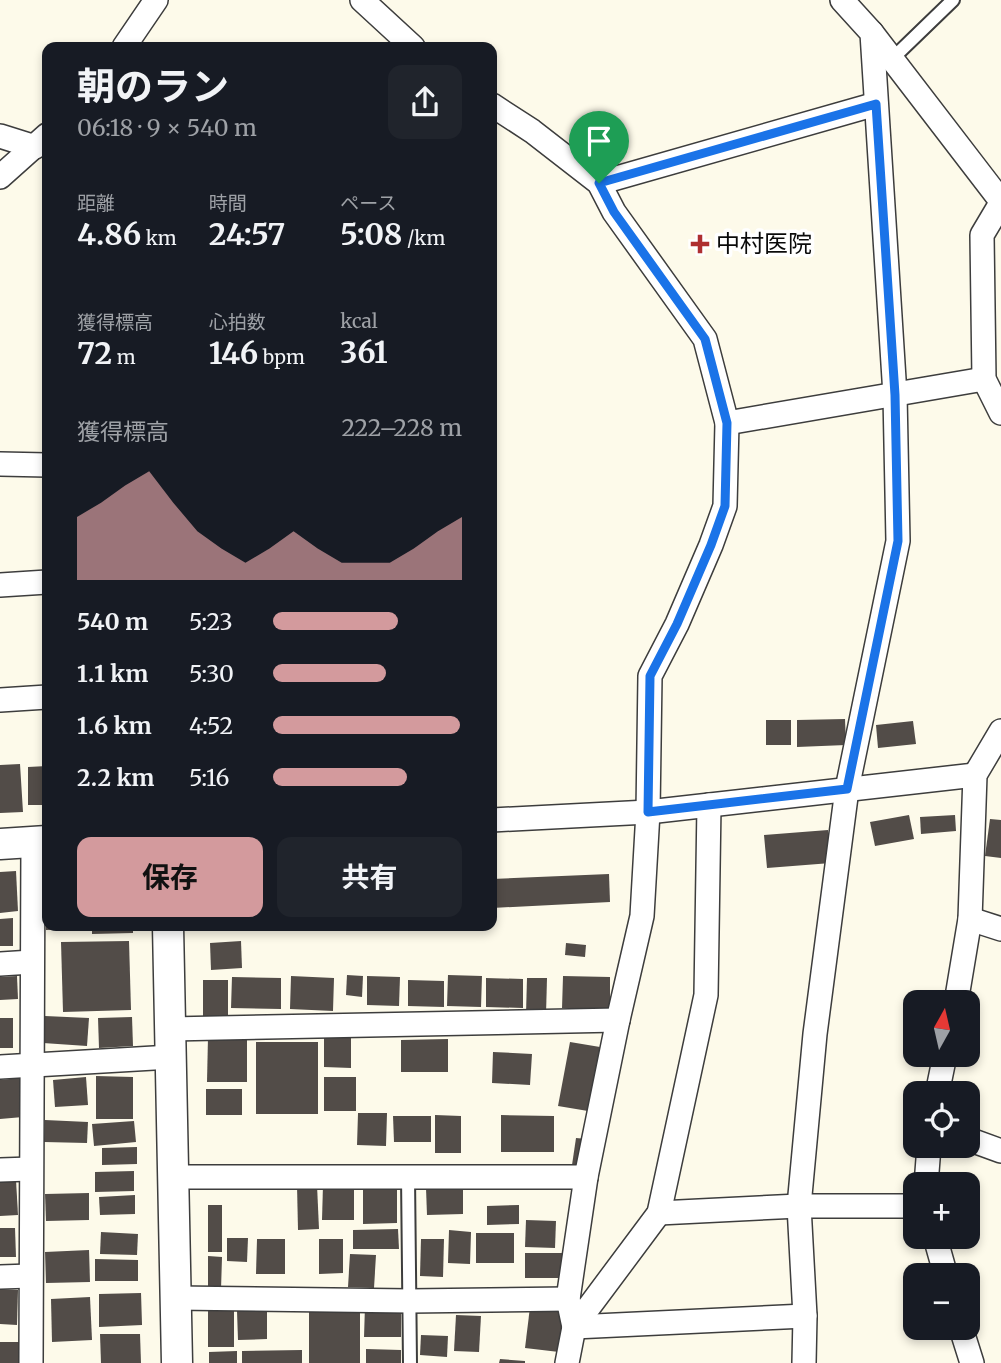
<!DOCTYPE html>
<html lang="ja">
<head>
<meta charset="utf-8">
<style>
  :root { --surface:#171b24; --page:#20242c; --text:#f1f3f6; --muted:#9ea1a6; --accent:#d39a9d }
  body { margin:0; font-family:Merriweather,"Noto Sans JP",serif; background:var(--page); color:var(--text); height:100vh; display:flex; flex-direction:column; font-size:26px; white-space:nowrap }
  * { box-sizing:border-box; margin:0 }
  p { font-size:23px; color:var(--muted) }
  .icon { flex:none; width:38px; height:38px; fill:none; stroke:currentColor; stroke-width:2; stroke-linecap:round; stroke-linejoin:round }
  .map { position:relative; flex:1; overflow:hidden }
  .details { position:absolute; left:42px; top:42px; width:455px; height:889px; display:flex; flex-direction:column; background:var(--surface); border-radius:14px; box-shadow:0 4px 10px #0003 }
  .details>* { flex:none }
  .needle { width:46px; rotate:8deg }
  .controls { position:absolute; left:903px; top:990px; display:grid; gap:14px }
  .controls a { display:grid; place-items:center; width:77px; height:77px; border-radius:14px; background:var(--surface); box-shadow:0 4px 10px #0003; font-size:35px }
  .pin { position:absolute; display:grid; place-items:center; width:60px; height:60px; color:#fff; margin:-72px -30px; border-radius:50% 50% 50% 0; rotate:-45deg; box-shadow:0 0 7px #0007 }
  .pin .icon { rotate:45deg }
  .round { display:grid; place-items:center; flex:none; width:74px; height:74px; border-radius:14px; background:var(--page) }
  .headline { display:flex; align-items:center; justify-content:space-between; height:119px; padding:0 35px }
  h1 { font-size:38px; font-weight:700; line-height:52px }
  .figures { display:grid; grid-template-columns:repeat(3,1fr); gap:10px; height:119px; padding:7px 35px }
  .figures div { display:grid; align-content:center }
  .figures b { font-size:30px; font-weight:700 }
  .figures small { font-size:19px; font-weight:400 }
  .figures p { font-size:19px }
  .chart { height:196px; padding:14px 35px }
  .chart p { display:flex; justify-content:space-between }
  .chart svg { width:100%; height:126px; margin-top:7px; fill:var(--accent); opacity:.7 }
  .primary-button { display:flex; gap:14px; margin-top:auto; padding:14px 35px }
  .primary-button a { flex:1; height:80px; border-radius:14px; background:var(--accent); color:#111; font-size:28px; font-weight:700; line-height:80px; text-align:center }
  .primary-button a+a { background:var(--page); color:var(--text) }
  ul { padding:0 35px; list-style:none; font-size:23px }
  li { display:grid; grid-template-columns:112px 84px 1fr; align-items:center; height:52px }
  li i { height:18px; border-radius:9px; background:var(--accent) }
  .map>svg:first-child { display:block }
  .building { fill:#524c48 }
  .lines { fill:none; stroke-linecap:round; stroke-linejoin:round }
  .service-casing { stroke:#3d3d3d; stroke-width:16 }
  .minor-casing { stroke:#3d3d3d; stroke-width:26 }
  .tertiary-casing { stroke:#3d3d3d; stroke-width:33 }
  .service { stroke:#fff; stroke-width:12 }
  .minor { stroke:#fff; stroke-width:23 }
  .tertiary { stroke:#fff; stroke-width:30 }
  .route-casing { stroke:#fff; stroke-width:14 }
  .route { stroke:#1a73e8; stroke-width:9 }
  .poi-dot { fill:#ae2e30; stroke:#fff; stroke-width:2.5 }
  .labels { text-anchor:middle; stroke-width:7; stroke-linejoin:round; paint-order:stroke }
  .poi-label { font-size:24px; fill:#0a0a0a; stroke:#fff; text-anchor:start }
</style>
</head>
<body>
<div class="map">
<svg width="1001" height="1363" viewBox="0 0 1001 1363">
  <rect width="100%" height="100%" fill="#fdfaea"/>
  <!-- building -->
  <g class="building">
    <path d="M845 719 846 745 797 747V720Z"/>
    <rect x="766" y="720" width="25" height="25"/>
    <path d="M913 721 916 744 878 748 876 725Z"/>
    <path d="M20 764 23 812 0 813V765Z"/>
    <path d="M47 766V805H28V767Z"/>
    <path d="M909 815 914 839 875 846 870 822Z"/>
    <path d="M955 815 956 831 921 834 920 817Z"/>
    <path d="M990 819 1001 820V858L985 856Z"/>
    <path d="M828 830 831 863 767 868 764 835Z"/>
    <path d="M16 871 18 911 0 913V872Z"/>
    <path d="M609 874 610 902 492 908V879Z"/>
    <path d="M13 918V946H0V919Z"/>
    <path d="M46 926H85L86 929 46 930Z"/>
    <path d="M92 926H133V933L92 934Z"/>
    <path d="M129 941 131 1010 63 1012 61 942Z"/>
    <path d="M241 941 242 968 211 970 210 943Z"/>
    <path d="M566 943 586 945 585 957 565 955Z"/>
    <path d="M347 975 363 976 362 997 346 995Z"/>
    <path d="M448 975 482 976 481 1007 447 1006Z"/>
    <path d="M17 976 18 999 0 1000V977Z"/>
    <path d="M291 976 334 978 333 1011 290 1009Z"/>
    <path d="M367 976 400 977 399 1006 367 1005Z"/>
    <path d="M563 976 610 977V1008H562Z"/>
    <path d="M232 977 281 978V1009L231 1008Z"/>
    <path d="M486 978 523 979V1008L486 1007Z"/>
    <path d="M527 978H547L546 1015 526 1014Z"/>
    <rect x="203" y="980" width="25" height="41"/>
    <path d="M408 980 444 981V1007L408 1006Z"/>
    <path d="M45 1016 89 1018 87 1046 43 1043Z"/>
    <path d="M132 1017 133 1046 99 1048 98 1018Z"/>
    <rect x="0" y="1018" width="13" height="30"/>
    <path d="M324 1036H351V1068L324 1067Z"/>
    <path d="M208 1037 247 1038V1082H207Z"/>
    <path d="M448 1039V1072H401V1040Z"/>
    <rect x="256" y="1042" width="62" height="72"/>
    <path d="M570 1042 600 1047 588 1111 558 1106Z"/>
    <path d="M493 1052 532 1054 530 1085 492 1083Z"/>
    <path d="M96 1076 133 1077V1119H96Z"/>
    <path d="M86 1077 88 1105 55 1107 53 1080Z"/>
    <rect x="324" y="1077" width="32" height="34"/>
    <path d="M20 1078 23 1117 0 1119V1080Z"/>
    <rect x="206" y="1089" width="36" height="26"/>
    <path d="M358 1113H387L386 1146 357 1145Z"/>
    <path d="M435 1115 461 1116V1153H435Z"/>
    <path d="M501 1115 554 1116V1152H501Z"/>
    <path d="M393 1116H431V1142H394Z"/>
    <path d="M45 1120 88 1122 87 1143 44 1142Z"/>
    <path d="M134 1121 136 1142 94 1146 92 1124Z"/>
    <path d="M576 1138 587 1139 583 1167 572 1165Z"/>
    <path d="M137 1147V1164L102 1165V1148Z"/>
    <path d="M134 1171V1191L95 1192V1172Z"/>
    <path d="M16 1180 18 1215 0 1216V1181Z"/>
    <path d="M297 1185H317L319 1229 298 1230Z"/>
    <path d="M323 1185H354V1220H322Z"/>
    <path d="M363 1185H397V1223L363 1224Z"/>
    <path d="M463 1187V1214L427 1215 426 1188Z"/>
    <path d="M89 1193V1220L46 1221 45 1194Z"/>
    <path d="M135 1195V1214L100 1215 99 1197Z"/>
    <rect x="208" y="1205" width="14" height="47"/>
    <path d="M519 1205V1224L487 1225V1206Z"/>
    <path d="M526 1220 556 1221 555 1248 525 1247Z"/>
    <path d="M0 1228H15L16 1257H0Z"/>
    <path d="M398 1229 399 1249H353V1230Z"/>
    <path d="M449 1230 471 1232 470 1264 448 1263Z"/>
    <path d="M101 1232 138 1234 137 1255 100 1254Z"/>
    <rect x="476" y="1233" width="38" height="30"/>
    <path d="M227 1238H248L247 1262 227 1261Z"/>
    <path d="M257 1239H285V1274H256Z"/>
    <path d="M319 1239H343V1273L319 1274Z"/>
    <path d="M421 1239H444L443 1277 420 1276Z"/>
    <path d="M89 1250 90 1282 46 1283 45 1252Z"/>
    <rect x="525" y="1253" width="39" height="25"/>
    <path d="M350 1254 376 1255 374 1288 348 1287Z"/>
    <path d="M208 1256 222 1257 221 1289 208 1288Z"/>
    <path d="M95 1259 138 1260V1281H95Z"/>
    <path d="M0 1289 18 1290 17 1325 0 1324Z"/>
    <path d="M141 1293 142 1325 99 1327V1294Z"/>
    <path d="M90 1297 92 1340 52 1342 51 1299Z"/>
    <path d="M365 1306H401V1337H364Z"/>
    <rect x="208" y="1307" width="26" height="40"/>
    <rect x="309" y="1307" width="51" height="56"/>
    <path d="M530 1307 563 1311 559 1352 525 1348Z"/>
    <path d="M267 1310V1339L238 1340 237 1311Z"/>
    <path d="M456 1315 481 1316 479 1352 454 1351Z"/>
    <path d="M100 1334H140L141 1363H101Z"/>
    <path d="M421 1335 448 1336 447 1357 420 1355Z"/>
    <rect x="0" y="1342" width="21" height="21"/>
    <path d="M366 1349 401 1350V1363H366Z"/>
    <path d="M302 1350V1363H242V1351Z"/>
    <path d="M237 1351V1363H209V1352Z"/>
    <path d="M500 1359 525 1361V1363H499Z"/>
  </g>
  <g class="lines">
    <!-- service casing -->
    <g class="service-casing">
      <g id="service">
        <path d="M892 59 953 0"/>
        <path d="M408 1176 410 1363"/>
      </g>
    </g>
    <!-- minor casing -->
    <g class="minor-casing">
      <g id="minor">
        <path d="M362 0 413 47"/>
        <path d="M872 33 1001 201"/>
        <path d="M124 47 156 0"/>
        <path d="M492 105 532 131 599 183 614 212 705 339 727 423 725 506 711 545 677 624 650 676 648 812 642 916 618 1020 586 1177 568 1299 574 1327 567 1363"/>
        <path d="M0 136 35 147"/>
        <path d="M0 177 47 135"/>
        <path d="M599 183 876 104"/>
        <path d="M1001 203 982 235 984 379 1001 413"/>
        <path d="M727 423 984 379"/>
        <path d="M0 464 47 465"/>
        <path d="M0 585 47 582"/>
        <path d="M0 700 47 697"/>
        <path d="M492 820 648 812 975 775"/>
        <path d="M970 919 1001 929"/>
        <path d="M0 964 32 962"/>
        <path d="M956 1003 970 919 975 775 1001 731"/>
        <path d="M170 1029 618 1020"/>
        <path d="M0 1067 171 1057"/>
        <path d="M937 1094 945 1055"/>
        <path d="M968 1139 1001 1151"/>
        <path d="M0 1170 30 1169"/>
        <path d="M173 1177H586"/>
        <path d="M926 1185 929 1146"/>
        <path d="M659 1213 799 1206H915"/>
        <path d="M935 1237 946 1276"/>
        <path d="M0 1277 30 1276"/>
        <path d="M176 1298 410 1301 568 1299"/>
        <path d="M574 1327 659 1213 706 995 709 805"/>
        <path d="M574 1327 805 1316"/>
        <path d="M961 1328 972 1363"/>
        <path d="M31 1363 33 842"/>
        <path d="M804 1363 805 1316 799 1206 815 1034 847 789 898 541 895 395 872 33 842 0"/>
      </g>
    </g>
    <!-- tertiary casing -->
    <g class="tertiary-casing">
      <g id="tertiary">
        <path d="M0 844 47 841"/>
        <path d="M168 926 177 1363"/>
      </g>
    </g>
    <!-- service -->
    <use href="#service" class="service"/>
    <!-- minor -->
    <use href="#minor" class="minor"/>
    <!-- tertiary -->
    <use href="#tertiary" class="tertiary"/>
  </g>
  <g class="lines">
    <!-- route casing -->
    <g class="route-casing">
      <path id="route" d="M876 104 895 395 898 541 847 789 648 812 650 676 677 624 711 545 725 506 727 423 705 339 614 212 599 183Z"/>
    </g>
    <!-- route -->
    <use href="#route" class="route"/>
  </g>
  <!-- markers -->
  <path class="poi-dot" d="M696.5 233.5h7v7h7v7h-7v7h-7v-7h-7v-7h7z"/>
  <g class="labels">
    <!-- poi labels -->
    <g class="poi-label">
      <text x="716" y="252">中村医院</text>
    </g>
  </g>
</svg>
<div class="controls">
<a><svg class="needle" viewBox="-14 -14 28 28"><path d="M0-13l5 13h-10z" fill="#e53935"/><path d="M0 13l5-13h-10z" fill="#9ea1a6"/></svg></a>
<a><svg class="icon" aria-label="locate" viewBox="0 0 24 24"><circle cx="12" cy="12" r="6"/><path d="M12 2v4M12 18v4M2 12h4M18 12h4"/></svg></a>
<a>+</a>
<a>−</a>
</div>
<div class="pin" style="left:599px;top:183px;background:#1e9e55"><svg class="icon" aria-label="arrive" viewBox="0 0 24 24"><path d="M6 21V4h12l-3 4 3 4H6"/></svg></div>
<section class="details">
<div class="headline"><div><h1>朝のラン</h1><p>06:18 · 9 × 540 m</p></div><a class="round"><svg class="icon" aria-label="share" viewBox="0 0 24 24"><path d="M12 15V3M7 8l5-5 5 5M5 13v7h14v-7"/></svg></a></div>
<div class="figures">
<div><p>距離</p><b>4.86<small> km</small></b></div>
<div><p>時間</p><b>24:57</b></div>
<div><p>ペース</p><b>5:08<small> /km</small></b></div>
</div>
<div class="figures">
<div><p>獲得標高</p><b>72<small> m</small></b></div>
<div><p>心拍数</p><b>146<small> bpm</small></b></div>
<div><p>kcal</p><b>361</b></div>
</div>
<div class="chart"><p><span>獲得標高</span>222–228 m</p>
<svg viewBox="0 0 160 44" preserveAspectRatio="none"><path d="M0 44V22L10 17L20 11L30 6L40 17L50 27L60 33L70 38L80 33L90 27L100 33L110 38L120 38L130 38L140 33L150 27L160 22V44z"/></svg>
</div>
<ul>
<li><b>540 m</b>5:23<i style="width:66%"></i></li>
<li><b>1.1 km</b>5:30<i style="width:60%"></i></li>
<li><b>1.6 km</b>4:52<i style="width:99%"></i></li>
<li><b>2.2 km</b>5:16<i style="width:71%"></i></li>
</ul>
<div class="primary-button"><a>保存</a><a>共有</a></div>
</section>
</div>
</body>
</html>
